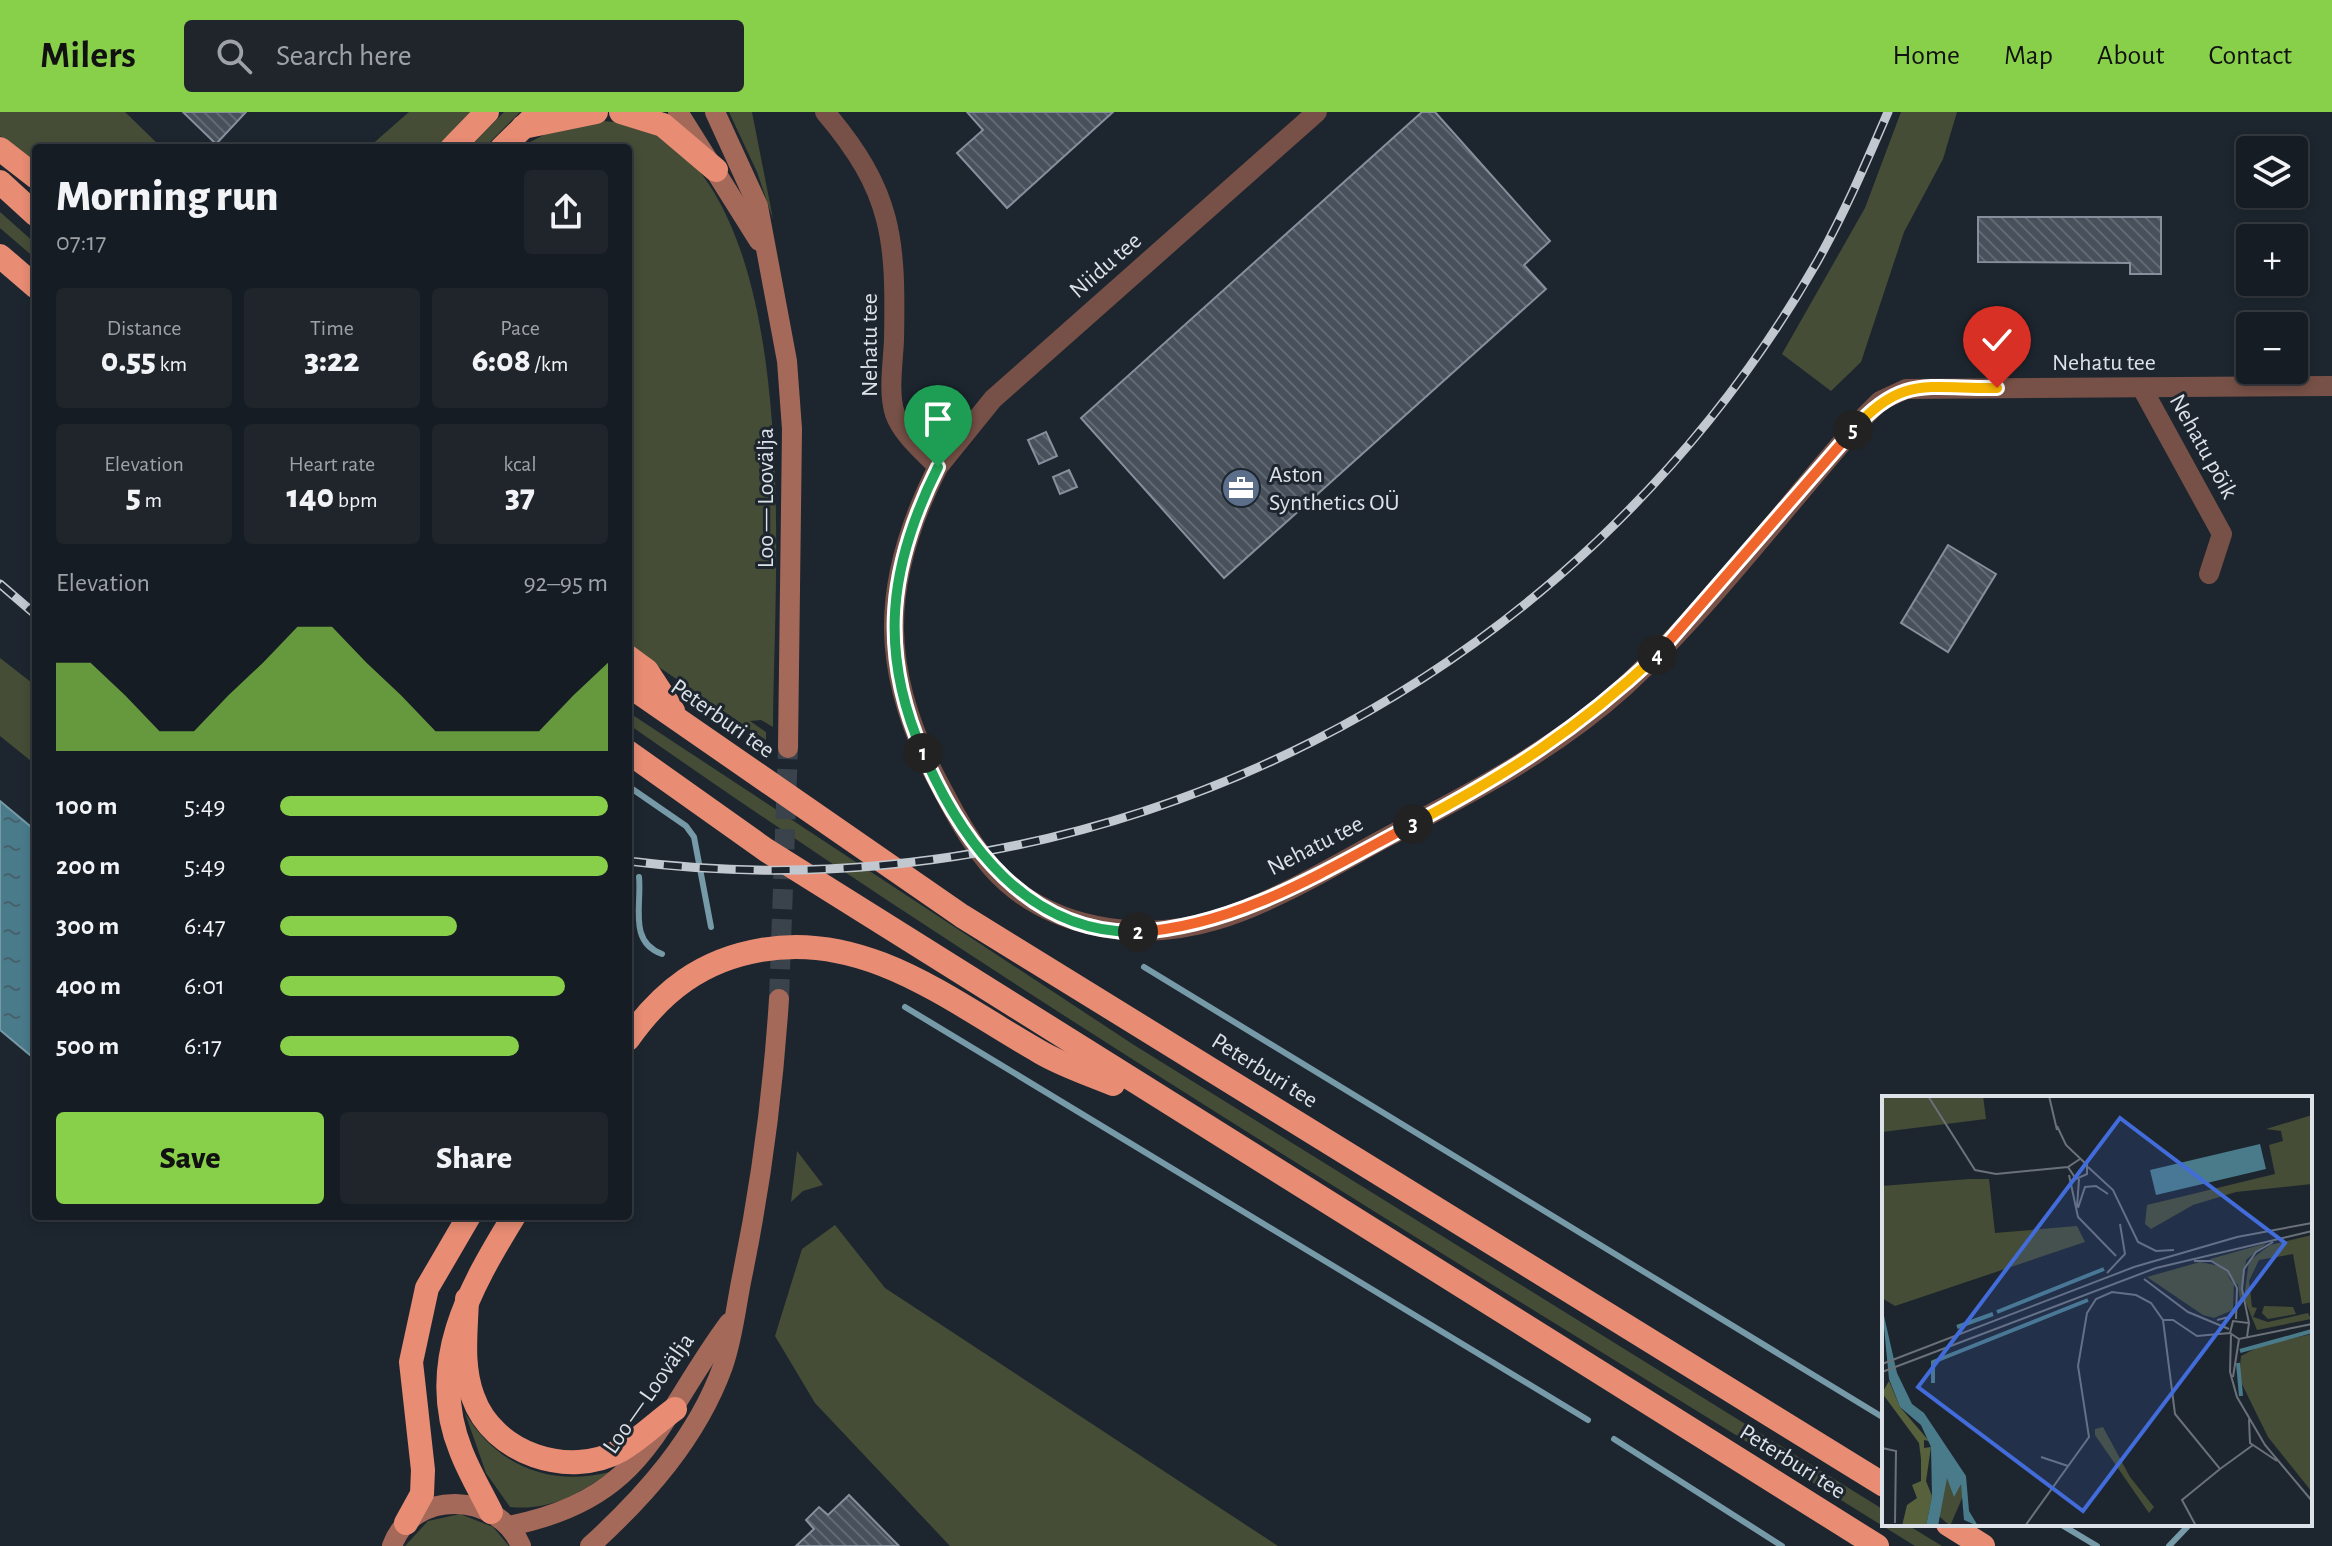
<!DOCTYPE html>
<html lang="en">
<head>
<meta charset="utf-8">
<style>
  :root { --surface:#161c23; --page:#1f252b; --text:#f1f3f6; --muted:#9ea1a6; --line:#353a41; --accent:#88cf4a }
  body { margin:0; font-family:"Alegreya Sans",sans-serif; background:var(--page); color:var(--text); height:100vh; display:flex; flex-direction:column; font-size:30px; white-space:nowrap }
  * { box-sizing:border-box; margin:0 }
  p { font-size:26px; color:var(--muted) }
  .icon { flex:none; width:44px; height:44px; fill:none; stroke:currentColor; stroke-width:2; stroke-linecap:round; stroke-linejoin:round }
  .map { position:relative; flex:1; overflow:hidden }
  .panel { position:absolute; left:32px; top:32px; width:600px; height:1076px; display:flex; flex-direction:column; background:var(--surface); border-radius:8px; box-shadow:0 4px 12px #0003,0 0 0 2px var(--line) }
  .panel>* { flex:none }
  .tools { position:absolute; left:2236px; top:24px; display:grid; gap:16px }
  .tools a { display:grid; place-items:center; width:72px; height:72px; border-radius:8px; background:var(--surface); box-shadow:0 4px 12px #0003,0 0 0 2px var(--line); font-size:40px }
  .pin { position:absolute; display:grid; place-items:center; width:68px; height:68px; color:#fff; margin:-82px -34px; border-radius:50% 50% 50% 0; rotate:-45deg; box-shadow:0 0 8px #0007 }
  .pin .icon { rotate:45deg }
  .km { position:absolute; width:40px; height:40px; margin:-20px; border-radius:50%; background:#222; color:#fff; font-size:22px; line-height:40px; text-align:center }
  .round { display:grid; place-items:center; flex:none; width:84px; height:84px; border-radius:8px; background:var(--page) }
  .overview { display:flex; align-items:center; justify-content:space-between; height:136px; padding:0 24px }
  h1 { font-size:44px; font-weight:800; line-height:60px }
  .stats { display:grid; grid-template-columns:repeat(3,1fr); gap:12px; height:136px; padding:8px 24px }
  .stats div { display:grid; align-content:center; border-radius:8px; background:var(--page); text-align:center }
  .stats b { font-size:34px; font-weight:800 }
  .stats small { font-size:22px; font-weight:400 }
  .stats p { font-size:22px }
  .chart { height:224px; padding:16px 24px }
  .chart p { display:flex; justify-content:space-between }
  .chart svg { width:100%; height:144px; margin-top:8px; fill:var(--accent); opacity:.7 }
  .button { display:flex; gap:16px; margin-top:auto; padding:16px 24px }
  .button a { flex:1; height:92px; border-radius:8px; background:var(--accent); color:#111; font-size:32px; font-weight:800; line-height:92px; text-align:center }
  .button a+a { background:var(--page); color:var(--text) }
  ul { padding:0 24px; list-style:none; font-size:26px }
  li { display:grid; grid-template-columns:128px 96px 1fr; align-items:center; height:60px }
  li i { height:20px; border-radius:10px; background:var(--accent) }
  header { display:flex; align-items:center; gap:48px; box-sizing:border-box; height:112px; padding:0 40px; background:var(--accent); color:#111 }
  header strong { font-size:38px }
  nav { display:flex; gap:44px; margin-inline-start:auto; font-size:28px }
  .search { width:560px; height:72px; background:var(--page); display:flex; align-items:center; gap:20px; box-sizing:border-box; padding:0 28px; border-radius:8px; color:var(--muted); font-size:30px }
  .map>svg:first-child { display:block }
  .grass { fill:#464d36 }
  .water { fill:url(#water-ripples); stroke:#769aa7; stroke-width:2 }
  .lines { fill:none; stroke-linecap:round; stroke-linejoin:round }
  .stream { stroke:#769aa7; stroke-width:6 }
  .building { fill:url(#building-back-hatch); stroke:#86909c; stroke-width:2 }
  .secondary-tunnel { stroke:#3a424b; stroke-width:20; stroke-dasharray:20 10; stroke-linecap:butt }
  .street { stroke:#775147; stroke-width:20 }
  .secondary { stroke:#a56959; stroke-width:20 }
  .highway { stroke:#e88c73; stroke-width:24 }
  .rail-casing { stroke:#c2c8cf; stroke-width:9 }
  .rail { stroke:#1d262f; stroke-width:6; stroke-dasharray:18; stroke-linecap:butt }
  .split-1-casing { stroke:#fff; stroke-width:16 }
  .split-2-casing { stroke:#fff; stroke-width:16 }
  .split-3-casing { stroke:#fff; stroke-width:16 }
  .split-4-casing { stroke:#fff; stroke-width:16 }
  .split-5-casing { stroke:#fff; stroke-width:16 }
  .split-6-casing { stroke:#fff; stroke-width:16 }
  .split-1 { stroke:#22a559; stroke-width:10 }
  .split-2 { stroke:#22a559; stroke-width:10 }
  .split-3 { stroke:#f0652b; stroke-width:10 }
  .split-4 { stroke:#f5b400; stroke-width:10 }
  .split-5 { stroke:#f0652b; stroke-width:10 }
  .split-6 { stroke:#f5b400; stroke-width:10 }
  .labels { text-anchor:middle; stroke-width:6; stroke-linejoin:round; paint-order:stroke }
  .street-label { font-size:24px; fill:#dde2e9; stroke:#1d262f }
  .poi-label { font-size:24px; fill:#dde2e9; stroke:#1d262f; text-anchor:start }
  .inset-river { fill:none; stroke:#4a7b8b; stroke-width:4 }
  .inset-road { fill:none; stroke:#6a7179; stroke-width:2 }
  .view { fill:#436cdb; fill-opacity:0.15; stroke:#436cdb; stroke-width:4 }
  .inset-edge { fill:none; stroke:#dde2e9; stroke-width:4 }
</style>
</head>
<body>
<header>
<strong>Milers</strong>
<div class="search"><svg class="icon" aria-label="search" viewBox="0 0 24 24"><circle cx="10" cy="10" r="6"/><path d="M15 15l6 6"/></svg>Search here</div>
<nav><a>Home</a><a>Map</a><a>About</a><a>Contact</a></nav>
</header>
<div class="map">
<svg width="2332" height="1434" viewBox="0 0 2332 1434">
  <defs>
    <pattern id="water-ripples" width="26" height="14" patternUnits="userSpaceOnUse" patternTransform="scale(2)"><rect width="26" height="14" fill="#4a7b8b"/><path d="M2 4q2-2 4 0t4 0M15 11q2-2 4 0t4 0" fill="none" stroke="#46626c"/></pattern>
    <pattern id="building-back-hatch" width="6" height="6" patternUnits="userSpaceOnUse" patternTransform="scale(2)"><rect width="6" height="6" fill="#47505b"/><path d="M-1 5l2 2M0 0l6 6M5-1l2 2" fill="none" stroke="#616973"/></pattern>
  </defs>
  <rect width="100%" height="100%" fill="#1d262f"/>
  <!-- grass -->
  <g class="grass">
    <path d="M0 0H125L162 36H36V51L0 24Z"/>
    <path d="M409 0H474L437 36H368Z"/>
    <path d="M504 0H520L484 36H469Z"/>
    <path d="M729 0H752L773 107 757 60Z"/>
    <path d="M1901 0H1957L1943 47 1904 120 1861 250 1831 279 1782 242 1865 96Z"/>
    <path d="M591 8C617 10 649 12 671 30 802 134 774 462 773 615L761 608 750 609 766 620V628L628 534V36H519L555 17Z"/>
    <path d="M0 100 36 132V147L0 116Z"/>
    <path d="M0 546 36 574V653L0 624Z"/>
    <path d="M628 600 1134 933 1884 1398V1412H1906L1942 1434H1915C1483 1165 1045 904 628 612Z"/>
    <path d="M797 1039 823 1073 803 1079 791 1090Z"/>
    <path d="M835 1113 885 1176 1278 1434H950L815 1291 775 1224 802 1137Z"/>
    <path d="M465 1301C497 1354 550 1375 610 1360 578 1382 551 1399 510 1395L486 1361Z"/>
    <path d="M460 1402 493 1415 509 1434H405L428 1409Z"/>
  </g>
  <!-- water -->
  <path class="water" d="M0 689 36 719V948L0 918Z"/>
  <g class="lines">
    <!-- stream -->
    <g class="stream">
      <path d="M628 674 686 714 694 725 711 815"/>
      <path d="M639 765C642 793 628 830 662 842"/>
      <path d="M1144 855 1884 1306"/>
      <path d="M905 895 1588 1308"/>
      <path d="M1614 1327 1782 1434"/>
      <path d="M2060 1412 2097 1434"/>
      <path d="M2169 1434 2190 1412"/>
    </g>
  </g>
  <!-- building -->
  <g class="building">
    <path d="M183 0H246L216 32Z"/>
    <path d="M967 0H1113L1007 96 957 41 983 18Z"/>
    <path d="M1422 0H1435L1550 129 1524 153 1546 177 1224 466 1081 306Z"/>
    <path d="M1978 105H2161V162H2130V151L1978 150Z"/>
    <path d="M1046 320 1057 344 1039 352 1028 328Z"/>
    <path d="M1069 358 1077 375 1060 382 1053 365Z"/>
    <path d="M1948 433 1996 462 1948 540 1901 511Z"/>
    <path d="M849 1383 899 1434H796L814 1417 806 1408 819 1395 828 1403Z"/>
  </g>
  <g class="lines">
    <!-- secondary-tunnel -->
    <path class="secondary-tunnel" d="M779 887 788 636"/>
    <!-- street -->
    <g class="street">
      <path d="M825 0C893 80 896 127 894 228 893 251 888 281 895 302 902 322 924 340 938 355 878 473 879 563 943 679 957 706 972 733 992 756 1047 818 1140 831 1216 808 1273 791 1335 753 1387 725 1471 681 1553 639 1624 575 1713 493 1786 393 1866 303L1880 289 1906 277 2332 274"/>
      <path d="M2142 276 2222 422 2209 462"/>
      <path d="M938 355 993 287 1317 0"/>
    </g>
    <!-- secondary -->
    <g class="secondary">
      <path d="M678 0 759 129"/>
      <path d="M715 0 758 94 787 249 792 317 788 636"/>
      <path d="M509 1414C647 1387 655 1311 729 1211"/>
      <path d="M392 1434C413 1376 498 1380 521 1434"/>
      <path d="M590 1434C645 1384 697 1326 723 1254 733 1226 736 1194 742 1165 761 1073 773 981 779 887"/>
    </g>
    <!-- highway -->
    <g class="highway">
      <path d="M621 0 663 13 716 58"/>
      <path d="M523 15 596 0"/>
      <path d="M452 36 487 0"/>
      <path d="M502 36 535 4"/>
      <path d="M0 37 36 65"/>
      <path d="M0 70 36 103"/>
      <path d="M0 144 36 175"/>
      <path d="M628 545 647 559 673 599"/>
      <path d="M628 573 962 804 1884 1373"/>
      <path d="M628 640 766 738 1877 1434"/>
      <path d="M628 927C662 879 702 848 761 838 867 819 952 890 1040 940 1062 953 1089 962 1113 972"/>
      <path d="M467 1187C466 1220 461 1254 473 1285 493 1342 569 1367 621 1338 640 1327 657 1310 675 1297"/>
      <path d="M491 1400C481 1380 469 1360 461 1339 426 1253 469 1177 514 1104"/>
      <path d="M406 1411 422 1382 423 1358 411 1250 427 1176 469 1104"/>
      <path d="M1948 1412 1983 1434"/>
    </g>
    <!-- rail casing -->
    <g class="rail-casing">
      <g id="rail">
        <path d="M0 472 36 503"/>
        <path d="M628 749C1109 809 1576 570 1817 150 1844 102 1866 51 1888 0"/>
      </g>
    </g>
    <!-- rail -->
    <use href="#rail" class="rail"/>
  </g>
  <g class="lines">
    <!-- split-1 casing -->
    <g class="split-1-casing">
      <path id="split-1" d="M923 641C878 539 889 453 938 355"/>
    </g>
    <!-- split-2 casing -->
    <g class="split-2-casing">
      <path id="split-2" d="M923 641C962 731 1028 822 1138 820"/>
    </g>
    <!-- split-3 casing -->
    <g class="split-3-casing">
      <path id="split-3" d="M1138 820C1238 814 1326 758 1413 712"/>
    </g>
    <!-- split-4 casing -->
    <g class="split-4-casing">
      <path id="split-4" d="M1413 712C1509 661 1577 618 1657 543"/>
    </g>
    <!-- split-5 casing -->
    <g class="split-5-casing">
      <path id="split-5" d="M1657 543 1853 318"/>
    </g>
    <!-- split-6 casing -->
    <g class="split-6-casing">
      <path id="split-6" d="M1853 318C1902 262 1929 277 1997 276"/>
    </g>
    <!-- split-1 -->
    <use href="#split-1" class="split-1"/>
    <!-- split-2 -->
    <use href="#split-2" class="split-2"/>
    <!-- split-3 -->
    <use href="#split-3" class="split-3"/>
    <!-- split-4 -->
    <use href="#split-4" class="split-4"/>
    <!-- split-5 -->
    <use href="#split-5" class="split-5"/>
    <!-- split-6 -->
    <use href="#split-6" class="split-6"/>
  </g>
  <!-- icons -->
  <defs>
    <g id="office-disc" transform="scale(2)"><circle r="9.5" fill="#5c6f8a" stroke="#1d262f"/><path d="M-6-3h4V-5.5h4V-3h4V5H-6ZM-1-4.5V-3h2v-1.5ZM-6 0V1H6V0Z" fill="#fff"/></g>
  </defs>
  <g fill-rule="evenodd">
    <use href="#office-disc" x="1241" y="376"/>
  </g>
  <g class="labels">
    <!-- street labels -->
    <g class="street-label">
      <text transform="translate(1105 153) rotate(-41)" y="8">Niidu tee</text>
      <text transform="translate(869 233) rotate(-90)" y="8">Nehatu tee</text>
      <text x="2104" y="258">Nehatu tee</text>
      <text transform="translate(2204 334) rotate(61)" y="8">Nehatu põik</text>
      <text transform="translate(765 386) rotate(-90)" y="8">Loo — Loovälja</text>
      <text transform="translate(723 606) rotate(35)" y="8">Peterburi tee</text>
      <text transform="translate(1315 733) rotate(-27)" y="8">Nehatu tee</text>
      <text transform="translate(1265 958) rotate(32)" y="8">Peterburi tee</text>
      <text transform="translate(648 1281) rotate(-55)" y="8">Loo — Loovälja</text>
      <text transform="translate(1793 1349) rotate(32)" y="8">Peterburi tee</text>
    </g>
    <!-- poi labels -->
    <g class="poi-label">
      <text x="1269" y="370">Aston<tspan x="1269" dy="28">Synthetics OÜ</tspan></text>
    </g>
  </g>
  <!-- overview -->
  <g transform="translate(1882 984)">
    <rect width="430" height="430" fill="#1d262f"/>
    <path d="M0 0H101L104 23 0 36ZM430 19V88L354 96 311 109 269 133 263 128 265 109 393 78 387 49 401 45 399 35 384 33ZM87 83H107L113 137 195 130 203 146 13 210 0 202V90ZM430 139V206L420 208 411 158 377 164 367 185 370 211 375 212 371 221 386 226 426 217 429 223 375 234 362 202 367 165 388 149ZM385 147 364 164 359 211 356 189 328 163ZM318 166 338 170 352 188 351 214 332 222 321 219 265 181ZM382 210 411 211 414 218 386 223 380 217ZM430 238V396L386 341 357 282 359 260 380 249ZM221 331 248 381 272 411 267 417 213 339V333Z" fill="#464d36"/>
    <path d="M7 285 18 311 47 345 42 344V352L49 351 44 385 50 400 44 430H20L25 409 35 402 30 389 39 385V363L37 347 0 297Z" fill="#57623c"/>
    <path d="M65 378 79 388 81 400 68 430 57 420Z" fill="#464d36"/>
    <path d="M378 48 384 73 274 99 268 74ZM0 211 15 277 30 308 42 317 84 380 87 415 96 430 82 424 79 388 72 401 65 382 56 430H44L50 400 49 351 39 329 18 311 7 283Z" fill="#4a7b8b"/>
    <path class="inset-river" d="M115 216 222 173M75 231 111 218M358 255 430 235M356 267 359 300M51 287V266L206 204"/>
    <path class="inset-road" d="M46 0 93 74 114 78 186 71M167 0 175 34M175 30 184 49 205 69V78L194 83 186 71 198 63M206 71 231 94 256 146 274 155 292 154M187 79 196 121 234 160M195 111 197 83M196 112 203 91 214 90 226 98M312 165H329L346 175 355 192 354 223M225 177 243 158 238 128M262 183 306 216 347 233M281 224 293 318 338 373 371 349M335 224 347 221 355 209M367 227 360 193 362 173 374 156 391 146M349 239 348 276 355 301 383 349 430 405M365 241 367 227 351 225 348 237 357 243 430 228M0 268 252 171 355 141 430 127M0 276 274 172 430 135M351 281 357 243M367 323 368 347 395 365M0 352 14 355 13 427M159 361 186 370M143 430 207 341 196 270 205 217 214 203 230 196 254 199 269 207 281 224H291L315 240 348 237M314 430 300 404 338 373"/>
    <path class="view" d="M238 22 403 147 201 415 36 291Z"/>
    <rect width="430" height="430" class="inset-edge"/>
  </g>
</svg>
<div class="tools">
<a><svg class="icon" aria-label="layers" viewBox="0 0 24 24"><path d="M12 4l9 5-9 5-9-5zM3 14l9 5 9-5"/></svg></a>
<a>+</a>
<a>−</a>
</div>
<div class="pin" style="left:938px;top:355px;background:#1e9e55"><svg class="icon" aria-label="arrive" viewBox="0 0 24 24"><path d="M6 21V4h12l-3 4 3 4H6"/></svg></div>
<div class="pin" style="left:1997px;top:276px;background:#d93025"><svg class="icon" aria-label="check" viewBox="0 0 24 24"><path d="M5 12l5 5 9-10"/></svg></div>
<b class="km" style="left:923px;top:641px">1</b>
<b class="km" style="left:1138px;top:820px">2</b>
<b class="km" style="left:1413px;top:712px">3</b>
<b class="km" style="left:1657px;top:543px">4</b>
<b class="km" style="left:1853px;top:318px">5</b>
<section class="panel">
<div class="overview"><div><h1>Morning run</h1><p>07:17</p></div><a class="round"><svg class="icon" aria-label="share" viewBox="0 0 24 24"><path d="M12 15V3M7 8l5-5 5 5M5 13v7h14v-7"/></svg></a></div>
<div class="stats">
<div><p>Distance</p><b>0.55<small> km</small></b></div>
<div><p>Time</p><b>3:22</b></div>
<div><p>Pace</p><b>6:08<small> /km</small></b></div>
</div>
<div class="stats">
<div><p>Elevation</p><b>5<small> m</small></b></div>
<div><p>Heart rate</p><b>140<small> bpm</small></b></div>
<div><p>kcal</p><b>37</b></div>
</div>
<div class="chart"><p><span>Elevation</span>92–95 m</p>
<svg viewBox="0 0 160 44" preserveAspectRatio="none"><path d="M0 44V17L10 17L20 27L30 38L40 38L50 27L60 17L70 6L80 6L90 17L100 27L110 38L120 38L130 38L140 38L150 27L160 17V44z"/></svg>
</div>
<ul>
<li><b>100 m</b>5:49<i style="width:100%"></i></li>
<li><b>200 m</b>5:49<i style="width:100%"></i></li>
<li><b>300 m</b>6:47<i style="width:54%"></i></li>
<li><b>400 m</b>6:01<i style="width:87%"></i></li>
<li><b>500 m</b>6:17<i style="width:73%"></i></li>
</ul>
<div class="button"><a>Save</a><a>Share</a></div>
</section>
</div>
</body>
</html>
